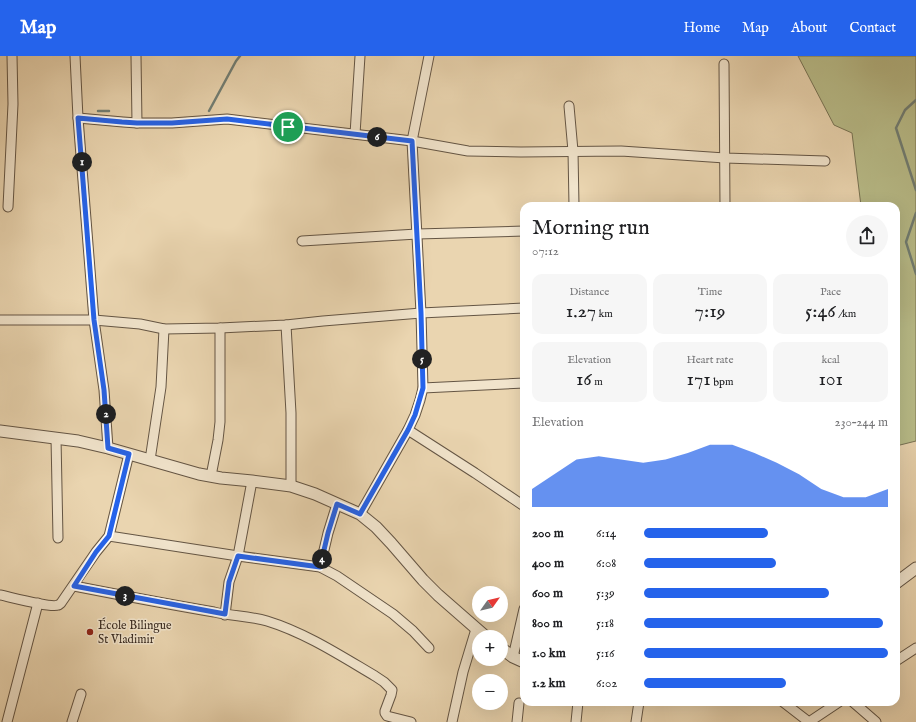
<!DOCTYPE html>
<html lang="en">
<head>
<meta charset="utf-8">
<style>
  :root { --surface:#fff; --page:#f6f6f6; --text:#202124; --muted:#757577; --accent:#2563eb }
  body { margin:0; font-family:"IM FELL English",serif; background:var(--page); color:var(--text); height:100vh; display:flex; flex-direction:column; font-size:15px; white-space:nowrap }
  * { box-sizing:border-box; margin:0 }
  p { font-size:13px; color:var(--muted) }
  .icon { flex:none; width:22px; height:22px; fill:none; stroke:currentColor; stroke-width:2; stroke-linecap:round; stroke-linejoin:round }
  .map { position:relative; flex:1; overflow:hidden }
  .side { position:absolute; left:520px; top:146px; width:380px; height:504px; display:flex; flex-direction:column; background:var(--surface); border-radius:12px; box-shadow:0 4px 16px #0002 }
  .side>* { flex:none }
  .needle { width:26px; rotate:56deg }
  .controls { position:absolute; left:472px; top:530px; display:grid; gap:8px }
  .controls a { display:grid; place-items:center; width:36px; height:36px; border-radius:50%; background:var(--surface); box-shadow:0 4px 16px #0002; font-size:20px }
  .pin { position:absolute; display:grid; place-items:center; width:34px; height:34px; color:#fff; margin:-17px; border:2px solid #fff; border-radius:50%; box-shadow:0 1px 4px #0007 }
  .km { position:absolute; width:20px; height:20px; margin:-10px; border-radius:50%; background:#222; color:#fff; font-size:11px; line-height:20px; text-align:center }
  .round { display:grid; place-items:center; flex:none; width:42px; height:42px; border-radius:21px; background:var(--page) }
  .overview { display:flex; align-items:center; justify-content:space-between; height:68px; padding:0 12px }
  h1 { font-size:22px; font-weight:600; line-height:30px }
  .figures { display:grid; grid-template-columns:repeat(3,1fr); gap:6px; height:68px; padding:4px 12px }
  .figures div { display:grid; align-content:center; border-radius:10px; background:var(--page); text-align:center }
  .figures b { font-size:20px; font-weight:600 }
  .figures small { font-size:11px; font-weight:400 }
  .figures p { font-size:11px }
  .chart { height:112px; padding:8px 12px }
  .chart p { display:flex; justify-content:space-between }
  .chart svg { width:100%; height:72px; margin-top:4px; fill:var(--accent); opacity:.7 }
  ul { padding:0 12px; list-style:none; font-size:13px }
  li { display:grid; grid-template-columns:64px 48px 1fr; align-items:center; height:30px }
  li i { height:10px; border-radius:5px; background:var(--accent) }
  header { display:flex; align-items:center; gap:24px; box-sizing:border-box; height:56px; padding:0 20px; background:var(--accent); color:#fff }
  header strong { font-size:19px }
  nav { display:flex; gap:22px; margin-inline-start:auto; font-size:14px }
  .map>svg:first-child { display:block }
  .green { fill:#b9bd8a; stroke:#787455 }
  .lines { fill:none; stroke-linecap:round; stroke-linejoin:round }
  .stream { stroke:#727f75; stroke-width:2.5 }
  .minor-casing { stroke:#645544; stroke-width:11 }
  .tertiary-casing { stroke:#645544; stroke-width:13 }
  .minor { stroke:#f1e4cc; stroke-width:9 }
  .tertiary { stroke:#f1e4cc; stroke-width:11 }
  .route-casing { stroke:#fff; stroke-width:8 }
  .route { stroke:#2563eb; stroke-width:5 }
  .poi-dot { fill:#8f2418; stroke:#f1e4cc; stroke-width:1.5 }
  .labels { text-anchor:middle; stroke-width:3; stroke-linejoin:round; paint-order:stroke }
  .poi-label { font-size:12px; fill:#382a20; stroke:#f1e4cc; text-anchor:start }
</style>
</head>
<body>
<header>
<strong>Map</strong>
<nav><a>Home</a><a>Map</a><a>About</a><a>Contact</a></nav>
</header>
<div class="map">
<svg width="916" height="666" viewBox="0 0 916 666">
  <rect width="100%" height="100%" fill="#ead5b0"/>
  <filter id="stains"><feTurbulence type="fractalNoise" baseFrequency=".005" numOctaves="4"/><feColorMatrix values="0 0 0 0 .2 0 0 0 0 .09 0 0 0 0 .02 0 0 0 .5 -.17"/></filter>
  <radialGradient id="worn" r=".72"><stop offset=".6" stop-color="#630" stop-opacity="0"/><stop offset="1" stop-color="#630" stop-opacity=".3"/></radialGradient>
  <!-- green -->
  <path class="green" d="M798 0H916V385L896 390V150H861L852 77 834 69Z"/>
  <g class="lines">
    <!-- stream -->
    <g class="stream">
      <path d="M916 44 905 54 896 72 916 134"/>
      <path d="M98 55H109"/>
      <path d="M209 55 236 5 240 0"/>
      <path d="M916 157 906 186 916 218"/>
    </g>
    <!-- minor casing -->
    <g class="minor-casing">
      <g id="minor">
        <path d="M75 0 78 62 94 264 104 334 108 392"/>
        <path d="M136 0 137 67"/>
        <path d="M724 8 725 150"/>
        <path d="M569 50 573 95 574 150"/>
        <path d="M78 62 123 66 137 67H172L227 63 412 85 468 95 521 96 621 95 725 102 825 105"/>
        <path d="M355 78 360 0"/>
        <path d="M8 151 13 48 12 0"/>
        <path d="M302 185 417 178 524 175"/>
        <path d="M0 264H94L140 268 164 273 220 272 286 269 323 265 421 257 524 252"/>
        <path d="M286 269 291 357V430"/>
        <path d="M423 332 524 327"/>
        <path d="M408 374 475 417 524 450"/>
        <path d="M56 382 58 482"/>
        <path d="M150 404 161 331 164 273"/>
        <path d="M211 420 218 384 220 366V272"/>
        <path d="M360 458 408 374 415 359 420 344 423 332 421 257 412 85 429 0"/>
        <path d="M109 480 238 500 320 511 337 520 393 558 413 575 429 592"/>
        <path d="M320 511 328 477 337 448"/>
        <path d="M74 530C120 539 167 548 214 556 231 560 250 560 267 565 306 577 341 600 375 620L384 626 392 634 391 639 385 655V657L387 660 411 666"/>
        <path d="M0 539C10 541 51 552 58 549 59 549 60 548 61 547L96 496 109 480 129 398"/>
        <path d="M225 559 229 526 238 500 252 425"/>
        <path d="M513 601 524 553"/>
        <path d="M896 605 916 592"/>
        <path d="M783 646 809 666 839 646"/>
        <path d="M853 646 876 666"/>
        <path d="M7 666 38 547"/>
        <path d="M72 666 81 638"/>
        <path d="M452 666 463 616 476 573"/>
        <path d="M517 666 519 647"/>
        <path d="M576 666 578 646"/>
        <path d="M636 666 639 646"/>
      </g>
    </g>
    <!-- tertiary casing -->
    <g class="tertiary-casing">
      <g id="tertiary">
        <path d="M0 375 78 385 108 392 199 418 221 422 252 425 291 430 315 438 360 458 376 471 391 487 423 524 438 539 486 581"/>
        <path d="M896 527 916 512"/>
        <path d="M501 592 513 601 524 606"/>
      </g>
    </g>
    <!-- minor -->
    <use href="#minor" class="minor"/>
    <!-- tertiary -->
    <use href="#tertiary" class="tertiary"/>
  </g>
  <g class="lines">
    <!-- route casing -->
    <g class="route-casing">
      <path id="route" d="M78 62 122 66 137 67H172L227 63 412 85 421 257 423 332 415 359 408 374 360 458 337 448 328 477 320 511 238 500 229 526 225 558 74 530 96 496 109 480 129 398 108 392 104 334 94 264Z"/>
    </g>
    <!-- route -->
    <use href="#route" class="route"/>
  </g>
  <!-- markers -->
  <circle class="poi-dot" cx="90" cy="576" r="4"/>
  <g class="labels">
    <!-- poi labels -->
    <g class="poi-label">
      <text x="98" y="573">École Bilingue<tspan x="98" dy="14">St Vladimir</tspan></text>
    </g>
  </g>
  <rect width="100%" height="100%" filter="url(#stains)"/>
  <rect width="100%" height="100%" fill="url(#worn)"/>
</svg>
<div class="controls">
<a><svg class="needle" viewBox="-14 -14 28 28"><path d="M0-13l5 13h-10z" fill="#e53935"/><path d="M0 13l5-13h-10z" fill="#757577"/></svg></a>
<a>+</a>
<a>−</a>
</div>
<div class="pin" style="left:288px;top:71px;background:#1e9e55"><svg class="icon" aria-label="arrive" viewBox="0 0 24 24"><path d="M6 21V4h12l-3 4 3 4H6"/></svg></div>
<b class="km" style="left:82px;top:106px">1</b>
<b class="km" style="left:106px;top:358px">2</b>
<b class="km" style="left:125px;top:540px">3</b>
<b class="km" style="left:322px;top:503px">4</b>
<b class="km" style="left:422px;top:303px">5</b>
<b class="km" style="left:377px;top:81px">6</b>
<section class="side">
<div class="overview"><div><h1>Morning run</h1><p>07:12</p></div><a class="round"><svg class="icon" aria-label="share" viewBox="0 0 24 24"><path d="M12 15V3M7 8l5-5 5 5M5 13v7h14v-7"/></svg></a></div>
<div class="figures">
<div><p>Distance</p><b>1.27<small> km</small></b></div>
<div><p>Time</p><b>7:19</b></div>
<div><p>Pace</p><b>5:46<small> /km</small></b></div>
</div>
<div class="figures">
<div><p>Elevation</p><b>16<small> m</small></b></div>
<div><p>Heart rate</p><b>171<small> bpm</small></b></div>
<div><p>kcal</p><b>101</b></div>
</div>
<div class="chart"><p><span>Elevation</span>230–244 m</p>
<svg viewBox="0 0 160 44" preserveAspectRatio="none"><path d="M0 44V33L10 24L20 15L30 13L40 15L50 17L60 15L70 11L80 6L90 6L100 11L110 17L120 24L130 33L140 38L150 38L160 33V44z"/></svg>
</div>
<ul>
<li><b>200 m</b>6:14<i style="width:51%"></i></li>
<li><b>400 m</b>6:08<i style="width:54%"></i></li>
<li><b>600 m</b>5:39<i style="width:76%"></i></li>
<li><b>800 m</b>5:18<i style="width:98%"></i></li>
<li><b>1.0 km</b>5:16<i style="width:100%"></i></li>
<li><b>1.2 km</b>6:02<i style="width:58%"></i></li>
</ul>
</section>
</div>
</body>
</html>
